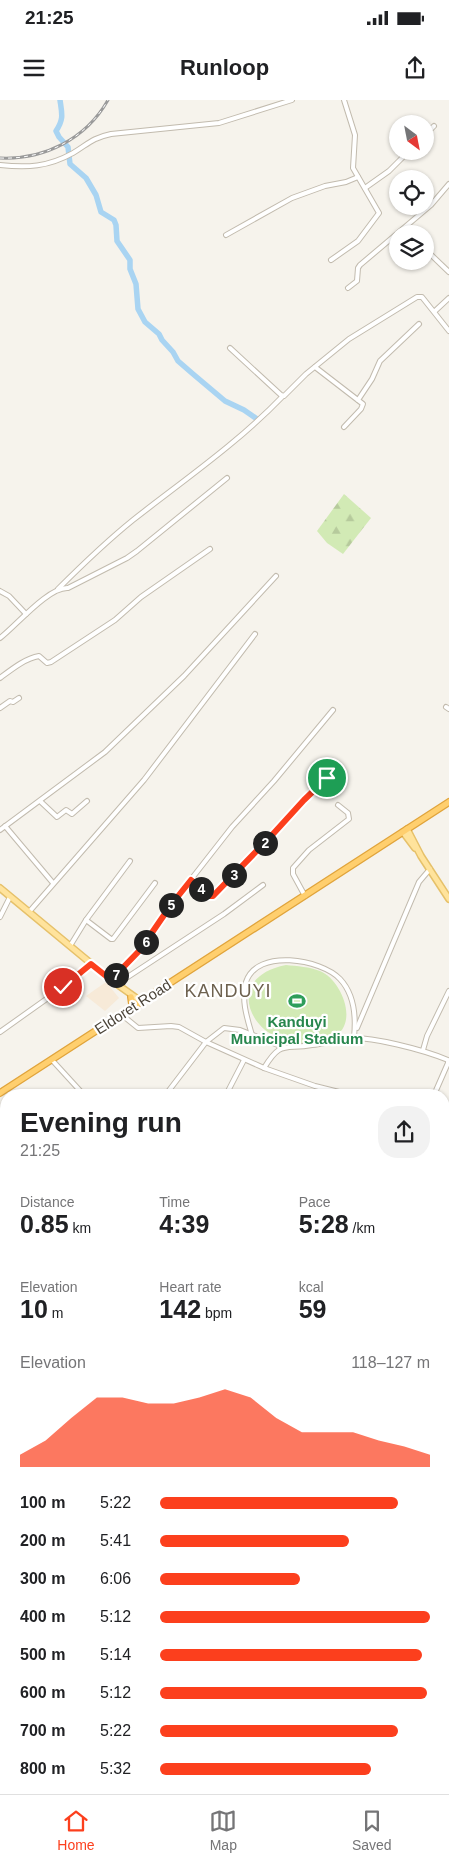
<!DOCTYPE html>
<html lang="en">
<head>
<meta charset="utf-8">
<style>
  :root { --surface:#fff; --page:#f2f2f2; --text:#202124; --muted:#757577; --line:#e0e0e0; --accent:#fc3f1d }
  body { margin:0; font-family:Arial,sans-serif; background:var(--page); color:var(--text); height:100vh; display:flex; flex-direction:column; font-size:19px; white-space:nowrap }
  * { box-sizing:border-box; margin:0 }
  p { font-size:16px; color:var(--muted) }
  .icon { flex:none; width:28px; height:28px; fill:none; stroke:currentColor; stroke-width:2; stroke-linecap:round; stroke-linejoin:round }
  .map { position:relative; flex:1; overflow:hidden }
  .side { position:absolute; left:0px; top:989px; width:450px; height:706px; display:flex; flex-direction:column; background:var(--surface); border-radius:20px 20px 0 0; box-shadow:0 1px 4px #0004 }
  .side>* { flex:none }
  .needle { width:32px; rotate:148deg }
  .fabs { position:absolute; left:389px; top:15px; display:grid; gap:10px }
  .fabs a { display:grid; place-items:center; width:45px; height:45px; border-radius:50%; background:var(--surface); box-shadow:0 1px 4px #0004; font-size:25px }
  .pin { position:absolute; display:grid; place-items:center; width:42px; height:42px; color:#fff; margin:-21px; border:2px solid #fff; border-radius:50%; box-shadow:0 1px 5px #0007 }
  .km { position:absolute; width:25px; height:25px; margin:-12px; border-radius:50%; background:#222; color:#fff; font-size:14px; line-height:25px; text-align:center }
  .round { display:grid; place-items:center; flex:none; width:52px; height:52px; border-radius:20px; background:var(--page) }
  .overview { display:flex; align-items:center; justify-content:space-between; height:85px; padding:0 20px }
  h1 { font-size:28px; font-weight:700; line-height:38px }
  .metrics { display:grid; grid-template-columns:repeat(3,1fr); gap:8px; height:85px; padding:5px 20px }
  .metrics div { display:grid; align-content:center }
  .metrics b { font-size:25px; font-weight:700 }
  .metrics small { font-size:14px; font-weight:400 }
  .metrics p { font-size:14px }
  .chart { height:140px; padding:10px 20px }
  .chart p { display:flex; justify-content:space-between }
  .chart svg { width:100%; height:90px; margin-top:5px; fill:var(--accent); opacity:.7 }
  ul { padding:0 20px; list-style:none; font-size:16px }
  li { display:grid; grid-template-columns:80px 60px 1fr; align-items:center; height:38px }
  li i { height:12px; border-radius:6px; background:var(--accent) }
  .status { display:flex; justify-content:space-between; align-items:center; height:35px; padding:0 25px; background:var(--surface); direction:ltr }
  .status svg { height:14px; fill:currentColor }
  header { display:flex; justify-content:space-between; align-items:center; height:65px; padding:0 20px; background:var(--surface); font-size:22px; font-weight:700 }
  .menu { display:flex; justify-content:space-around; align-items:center; height:70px; border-top:1px solid var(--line); background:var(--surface); font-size:14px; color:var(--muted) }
  .menu a { display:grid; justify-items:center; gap:2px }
  .menu .active { color:var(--accent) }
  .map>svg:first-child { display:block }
  .commercial { fill:#f7ead8 }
  .forest { fill:url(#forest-firs) }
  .garden { fill:#d2eab5 }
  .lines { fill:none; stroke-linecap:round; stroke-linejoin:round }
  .stream { stroke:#a9d4f2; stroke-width:1 }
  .river { stroke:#a9d4f2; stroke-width:5.5 }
  .minor-casing { stroke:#c2bbae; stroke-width:6 }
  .major-casing { stroke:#e6c16a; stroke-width:8 }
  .highway-casing { stroke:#e0a43c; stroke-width:8 }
  .minor { stroke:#fff; stroke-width:4 }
  .major { stroke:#ffe39c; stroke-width:5 }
  .highway { stroke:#ffcf6e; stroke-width:5.5 }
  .rail-casing { stroke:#9a9a9a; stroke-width:3 }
  .rail { stroke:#fff; stroke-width:1; stroke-dasharray:4; stroke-linecap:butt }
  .route-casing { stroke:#fff; stroke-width:10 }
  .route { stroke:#fc3f1d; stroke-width:6 }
  .labels { text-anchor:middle; stroke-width:4.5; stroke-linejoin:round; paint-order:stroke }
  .street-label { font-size:15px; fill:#4b4439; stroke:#fff }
  .leisure-label { font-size:15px; font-weight:bold; fill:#27864d; stroke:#fff }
  .quarter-label { font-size:18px; letter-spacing:1px; fill:#6e6250; stroke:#fff }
</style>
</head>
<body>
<div class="status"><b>21:25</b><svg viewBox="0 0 49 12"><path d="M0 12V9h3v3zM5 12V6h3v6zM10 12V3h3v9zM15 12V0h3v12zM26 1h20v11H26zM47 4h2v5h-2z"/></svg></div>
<header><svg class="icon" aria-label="menu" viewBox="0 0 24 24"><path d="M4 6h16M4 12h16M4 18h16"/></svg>Runloop<svg class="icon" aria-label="share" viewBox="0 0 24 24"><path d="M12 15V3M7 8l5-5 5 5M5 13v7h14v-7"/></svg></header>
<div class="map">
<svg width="449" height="1694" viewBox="0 0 449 1694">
  <defs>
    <pattern id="forest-firs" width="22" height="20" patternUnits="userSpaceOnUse" patternTransform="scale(1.25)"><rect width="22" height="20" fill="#d2eab5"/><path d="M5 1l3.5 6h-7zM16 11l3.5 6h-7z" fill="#b6ca9c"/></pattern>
  </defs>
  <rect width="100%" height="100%" fill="#f6f3ec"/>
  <!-- commercial -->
  <path class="commercial" d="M106 882 119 898 105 911 86 896Z"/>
  <!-- forest -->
  <path class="forest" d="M344 394 371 418 343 454 327 443 317 431Z"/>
  <!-- garden -->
  <path class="garden" d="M286 865C297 866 310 867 320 871 340 879 358 919 337 935 333 937 326 938 322 940 259 960 213 879 286 865Z"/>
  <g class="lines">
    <!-- stream -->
    <path class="stream" d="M444 1625 449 1626"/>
    <!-- river -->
    <path class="river" d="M60 0C62 14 64 19 56 31L59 37 68 47 70 64 86 78 96 95 101 112 114 120 116 125 117 141 130 160V169L136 184 138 209 145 222 159 234 162 240 173 252 178 261 193 274 225 301 244 310 257 319"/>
    <!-- minor casing -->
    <g class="minor-casing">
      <g id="minor">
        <path d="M425 35 434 26"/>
        <path d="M0 65C27 68 48 67 73 53 88 44 92 38 111 34L219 23 292 0"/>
        <path d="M365 88 389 71 409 51"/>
        <path d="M226 135 292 98 325 86 346 82 358 77"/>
        <path d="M425 149 449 172"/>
        <path d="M331 160 358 141 379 113 353 68 355 35 344 0"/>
        <path d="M348 188 357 181 358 168 360 165 431 105 449 84"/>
        <path d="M435 211 449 198"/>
        <path d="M230 248 281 295 284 296 306 274 349 239 417 197H422L449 231"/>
        <path d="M315 267 363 304 361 309 344 327"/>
        <path d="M358 300 372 279 380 261 419 224"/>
        <path d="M58 489C82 465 107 441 133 420 184 380 238 343 283 296"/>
        <path d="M0 491 9 496 26 514"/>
        <path d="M0 538C16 526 48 487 68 488L127 458 137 451 227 378"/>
        <path d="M0 578C12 569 26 558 39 556L47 563 51 562 115 520 141 497 210 449"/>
        <path d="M446 607 449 609"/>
        <path d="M0 608 10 601 13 602 19 598"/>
        <path d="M40 701 57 717 66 710 72 714 87 701"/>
        <path d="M5 726 53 783"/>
        <path d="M0 730 105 652 184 576 276 476"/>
        <path d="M191 780 210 796H213L273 734 304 700 327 678"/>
        <path d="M305 796 293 774V768L309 750 349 719 348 713 338 705"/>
        <path d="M29 812 144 680 255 534"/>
        <path d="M0 817 10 797"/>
        <path d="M86 820 111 839H113L155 783"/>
        <path d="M70 846 86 820 130 761"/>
        <path d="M111 880 140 850 171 805 232 727 274 681 333 610"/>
        <path d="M117 884 224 814 263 785"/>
        <path d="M122 915 138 928 171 926 179 927 206 942 264 968 315 986 351 995"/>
        <path d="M357 928 419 782 430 769"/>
        <path d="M0 932 69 883 91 864"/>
        <path d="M252 935C247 918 241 900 246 882 257 848 321 859 340 879 355 895 356 918 354 937"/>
        <path d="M423 950 427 936 449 891"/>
        <path d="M52 960 84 995"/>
        <path d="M264 968C281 940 284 950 312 945 324 944 334 939 346 938 371 936 424 950 448 960V963L434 995"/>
        <path d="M167 993 206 942 224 928 240 930 283 947"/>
        <path d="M226 995 244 960"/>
        <path d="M444 1013 449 1016"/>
        <path d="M444 1052 449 1043"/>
        <path d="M444 1191 449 1177"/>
        <path d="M0 1197 6 1200"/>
        <path d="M444 1219 449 1222"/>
        <path d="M444 1256 449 1240"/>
        <path d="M444 1415 449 1418"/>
        <path d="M444 1685 449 1687"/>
        <path d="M65 1689 66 1694"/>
        <path d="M141 1689 142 1694"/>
        <path d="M188 1689 189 1694"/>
        <path d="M306 1694 309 1689"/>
        <path d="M403 1694 404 1689"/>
      </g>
    </g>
    <!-- major casing -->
    <g class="major-casing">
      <g id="major">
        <path d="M407 729 421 756 449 799"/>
        <path d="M403 732 415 748"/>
        <path d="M0 788 111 880 142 902"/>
      </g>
    </g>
    <!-- highway casing -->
    <g class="highway-casing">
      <g id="highway">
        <path d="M131 910 132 904 131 897"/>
        <path d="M0 993 449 702"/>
      </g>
    </g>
    <!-- minor -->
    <use href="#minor" class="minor"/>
    <!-- major -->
    <use href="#major" class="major"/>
    <!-- highway -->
    <use href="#highway" class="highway"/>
    <!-- rail casing -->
    <g class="rail-casing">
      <path id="rail" d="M0 58C44 60 86 39 108 0"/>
    </g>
    <!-- rail -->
    <use href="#rail" class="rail"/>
  </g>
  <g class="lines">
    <!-- route casing -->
    <g class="route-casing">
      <path id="route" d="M63 887 91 864 111 880 140 850 171 805 191 780 210 796H213L273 734 304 700 327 678"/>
    </g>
    <!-- route -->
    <use href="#route" class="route"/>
  </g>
  <!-- icons -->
  <defs>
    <g id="stadium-bare" transform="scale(1.35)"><path d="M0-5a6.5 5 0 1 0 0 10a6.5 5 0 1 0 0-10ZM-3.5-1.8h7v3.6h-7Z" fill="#2e9e5b" stroke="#fff" stroke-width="2.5" paint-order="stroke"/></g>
  </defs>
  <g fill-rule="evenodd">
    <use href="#stadium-bare" x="297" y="901"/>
  </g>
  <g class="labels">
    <!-- street labels -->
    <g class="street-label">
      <text transform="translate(133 907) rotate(-33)" y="5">Eldoret Road</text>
    </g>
    <!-- leisure labels -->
    <g class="leisure-label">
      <text x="297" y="927">Kanduyi<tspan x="297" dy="17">Municipal Stadium</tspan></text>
    </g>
    <!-- quarter labels -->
    <g class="quarter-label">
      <text x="228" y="897">KANDUYI</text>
    </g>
  </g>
</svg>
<div class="fabs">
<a><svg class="needle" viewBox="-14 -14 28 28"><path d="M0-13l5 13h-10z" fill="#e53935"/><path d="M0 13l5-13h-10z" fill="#757577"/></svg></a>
<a><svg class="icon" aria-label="locate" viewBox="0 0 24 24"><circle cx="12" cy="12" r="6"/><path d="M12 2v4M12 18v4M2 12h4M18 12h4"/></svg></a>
<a><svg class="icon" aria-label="layers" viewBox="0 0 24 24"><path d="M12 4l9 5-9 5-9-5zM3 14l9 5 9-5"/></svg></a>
</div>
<div class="pin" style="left:327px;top:678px;background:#1e9e55"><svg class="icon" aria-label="arrive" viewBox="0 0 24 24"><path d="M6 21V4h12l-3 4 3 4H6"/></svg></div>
<div class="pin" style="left:63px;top:887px;background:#d93025"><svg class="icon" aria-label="check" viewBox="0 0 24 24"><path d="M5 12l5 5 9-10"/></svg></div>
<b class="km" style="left:265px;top:743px">2</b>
<b class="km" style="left:234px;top:775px">3</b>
<b class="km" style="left:201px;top:789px">4</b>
<b class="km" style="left:171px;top:805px">5</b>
<b class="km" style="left:146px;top:842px">6</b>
<b class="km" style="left:116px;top:875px">7</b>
<section class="side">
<div class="overview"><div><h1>Evening run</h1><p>21:25</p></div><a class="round"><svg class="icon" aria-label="share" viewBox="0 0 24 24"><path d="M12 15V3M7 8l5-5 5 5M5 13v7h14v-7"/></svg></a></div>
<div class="metrics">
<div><p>Distance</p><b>0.85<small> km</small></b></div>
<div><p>Time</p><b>4:39</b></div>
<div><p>Pace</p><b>5:28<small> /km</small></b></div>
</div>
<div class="metrics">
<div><p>Elevation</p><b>10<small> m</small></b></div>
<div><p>Heart rate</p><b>142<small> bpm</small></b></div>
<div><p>kcal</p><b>59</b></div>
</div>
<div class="chart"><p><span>Elevation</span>118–127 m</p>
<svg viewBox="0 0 160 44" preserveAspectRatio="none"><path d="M0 44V38L10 31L20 20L30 10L40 10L50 13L60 13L70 10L80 6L90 10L100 20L110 27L120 27L130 27L140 31L150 34L160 38V44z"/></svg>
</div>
<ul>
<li><b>100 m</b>5:22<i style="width:88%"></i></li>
<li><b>200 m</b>5:41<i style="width:70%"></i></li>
<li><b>300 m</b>6:06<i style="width:52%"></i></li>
<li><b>400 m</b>5:12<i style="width:100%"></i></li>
<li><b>500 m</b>5:14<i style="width:97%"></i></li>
<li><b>600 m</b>5:12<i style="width:99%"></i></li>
<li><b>700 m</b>5:22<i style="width:88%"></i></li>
<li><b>800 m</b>5:32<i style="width:78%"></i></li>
</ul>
</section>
</div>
<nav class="menu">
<a class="active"><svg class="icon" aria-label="home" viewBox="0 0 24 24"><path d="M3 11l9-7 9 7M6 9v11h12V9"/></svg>Home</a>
<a><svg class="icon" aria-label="map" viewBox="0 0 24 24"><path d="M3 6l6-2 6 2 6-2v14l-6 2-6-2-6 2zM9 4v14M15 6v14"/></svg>Map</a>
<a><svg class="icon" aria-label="saved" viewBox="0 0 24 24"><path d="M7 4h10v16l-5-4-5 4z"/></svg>Saved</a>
</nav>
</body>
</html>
